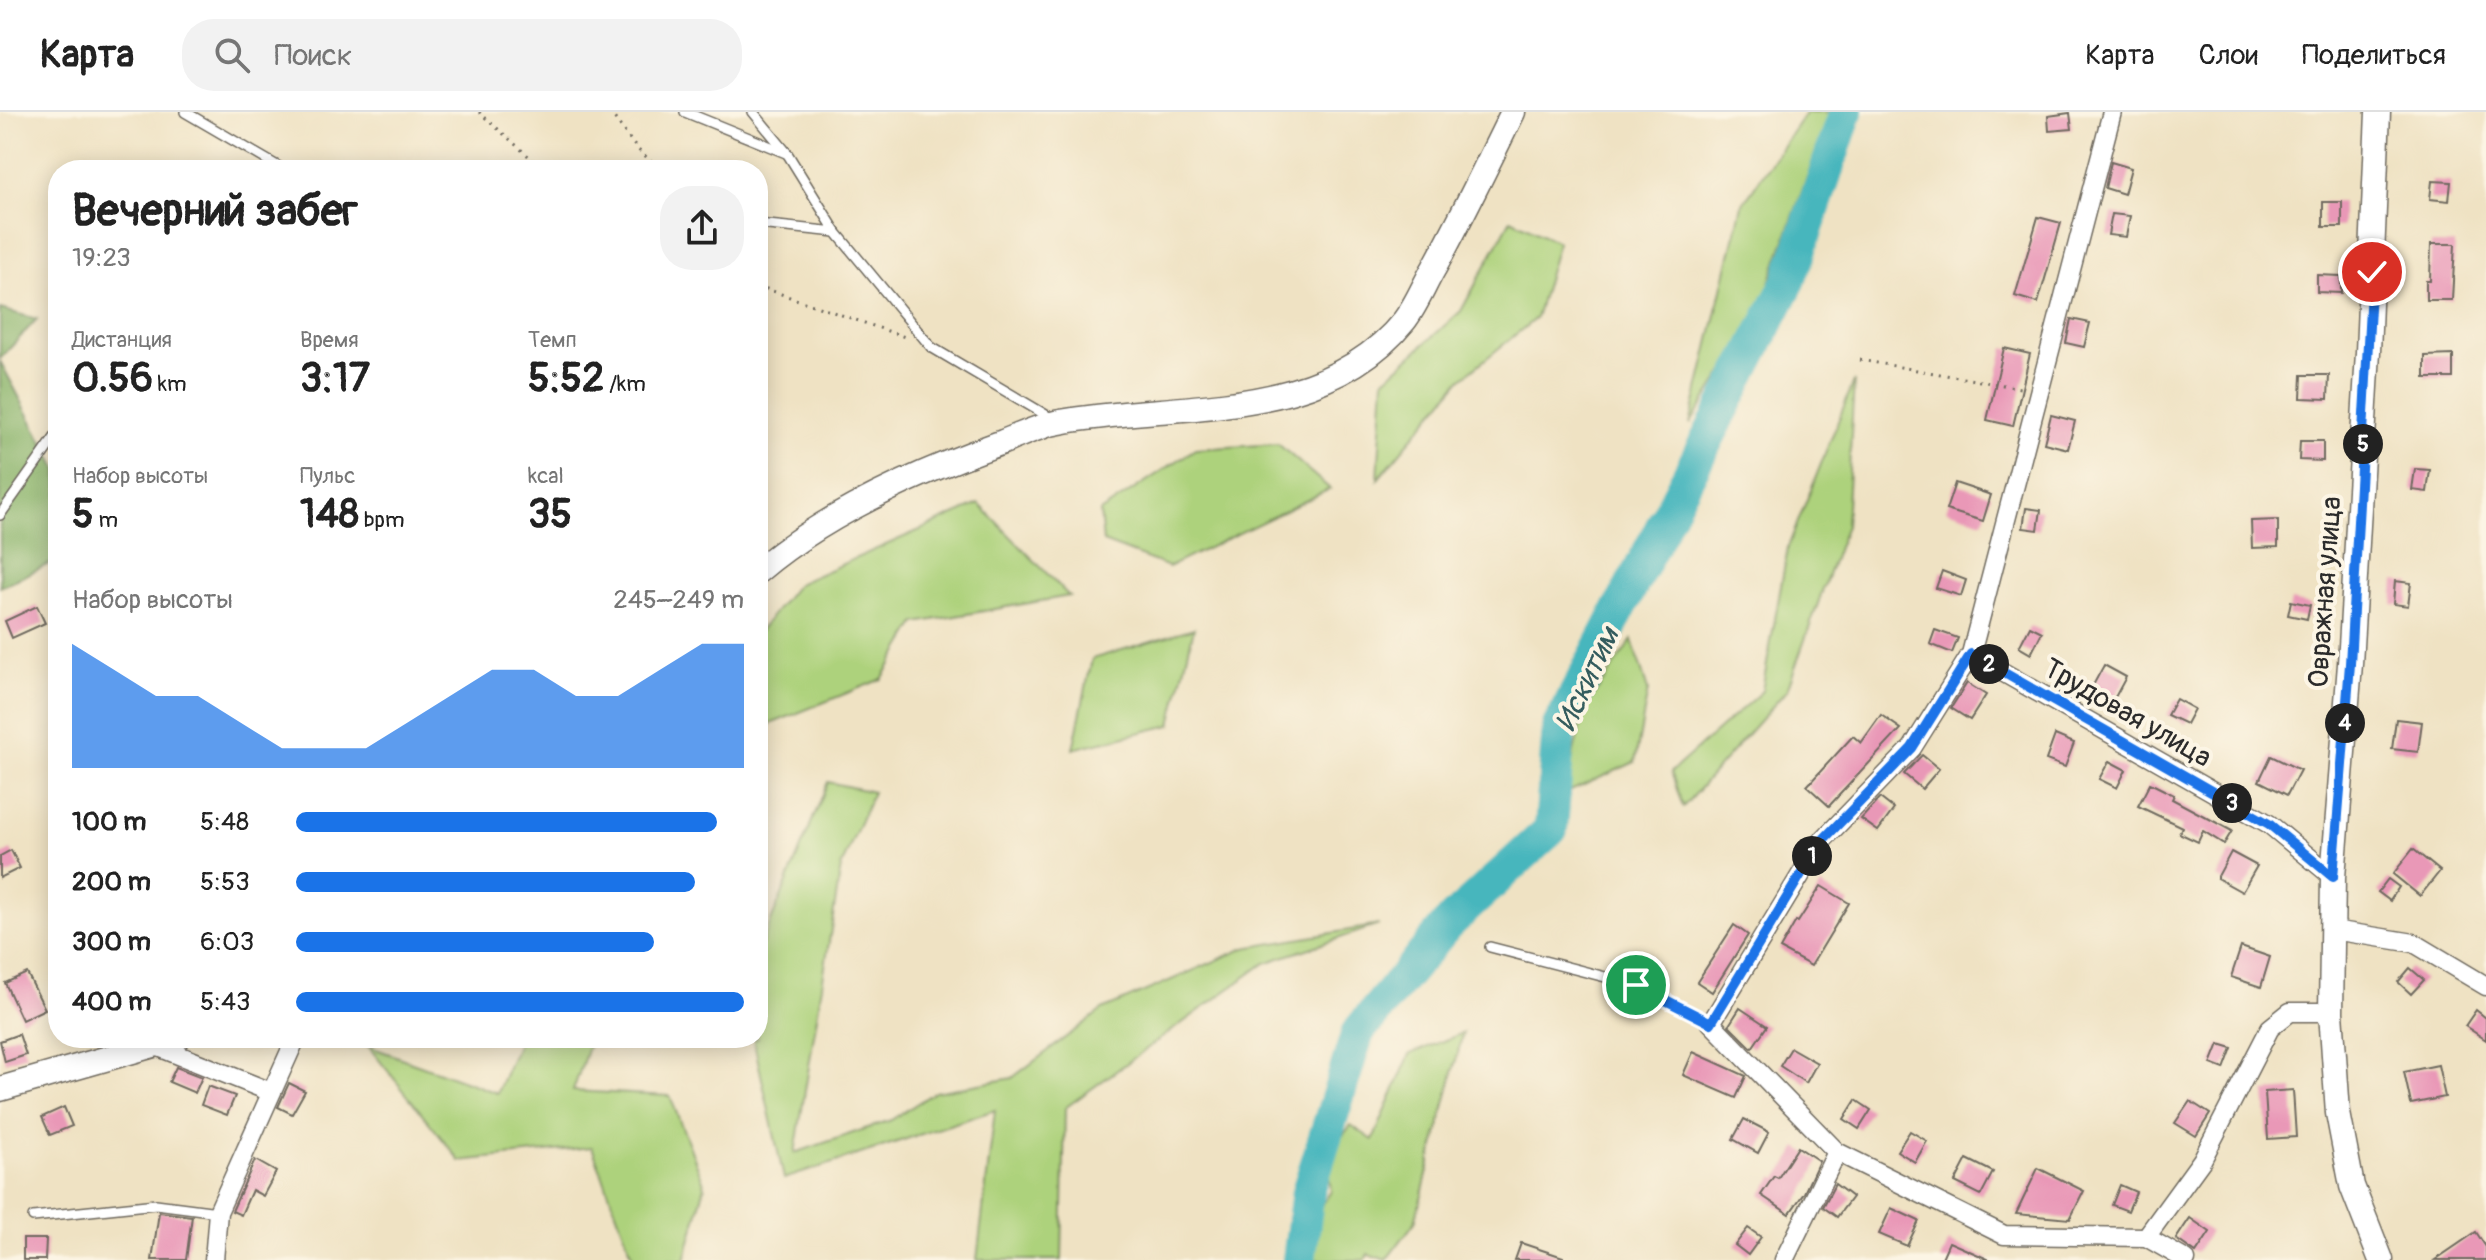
<!DOCTYPE html>
<html lang="ru">
<head>
<meta charset="utf-8">
<style>
  :root { --surface:#fff; --page:#f2f2f2; --text:#222; --muted:#767676; --line:#e0e0e0; --accent:#1a73e8 }
  body { margin:0; font-family:Pangolin,sans-serif; background:var(--page); color:var(--text); height:100vh; display:flex; flex-direction:column; font-size:30px; white-space:nowrap }
  * { box-sizing:border-box; margin:0 }
  p { font-size:26px; color:var(--muted) }
  .icon { flex:none; width:44px; height:44px; fill:none; stroke:currentColor; stroke-width:2; stroke-linecap:round; stroke-linejoin:round }
  .map { position:relative; flex:1; overflow:hidden }
  .side { position:absolute; left:48px; top:48px; width:720px; height:888px; display:flex; flex-direction:column; background:var(--surface); border-radius:32px; box-shadow:0 4px 20px #0003 }
  .side>* { flex:none }
  .pin { position:absolute; display:grid; place-items:center; width:68px; height:68px; color:#fff; margin:-34px; border:4px solid #fff; border-radius:50%; box-shadow:0 2px 8px #0007 }
  .km { position:absolute; width:40px; height:40px; margin:-20px; border-radius:50%; background:#222; color:#fff; font-size:22px; line-height:40px; text-align:center }
  .round { display:grid; place-items:center; flex:none; width:84px; height:84px; border-radius:32px; background:var(--page) }
  .summary { display:flex; align-items:center; justify-content:space-between; height:136px; padding:0 24px }
  h1 { font-size:44px; font-weight:800; line-height:60px }
  .figures { display:grid; grid-template-columns:repeat(3,1fr); gap:12px; height:136px; padding:8px 24px }
  .figures div { display:grid; align-content:center }
  .figures b { font-size:40px; font-weight:800 }
  .figures small { font-size:22px; font-weight:400 }
  .figures p { font-size:22px }
  .chart { height:224px; padding:16px 24px }
  .chart p { display:flex; justify-content:space-between }
  .chart svg { width:100%; height:144px; margin-top:8px; fill:var(--accent); opacity:.7 }
  ul { padding:0 24px; list-style:none; font-size:26px }
  li { display:grid; grid-template-columns:128px 96px 1fr; align-items:center; height:60px }
  li i { height:20px; border-radius:10px; background:var(--accent) }
  header { display:flex; align-items:center; gap:48px; box-sizing:border-box; height:112px; padding:0 40px; background:var(--surface); border-bottom:2px solid var(--line) }
  header strong { font-size:38px }
  nav { display:flex; gap:44px; margin-inline-start:auto; font-size:28px }
  .search { width:560px; height:72px; background:var(--page); display:flex; align-items:center; gap:20px; box-sizing:border-box; padding:0 28px; border-radius:32px; color:var(--muted); font-size:30px }
  .map>svg:first-child { display:block }
  .green { fill:#add27b; stroke:#6c7e53; stroke-width:2 }
  .forest { fill:#8ab46b; stroke:#5a704b; stroke-width:2 }
  .lines { fill:none; stroke-linecap:round; stroke-linejoin:round }
  .river { stroke:#46b6bd; stroke-width:34 }
  .building { fill:#e998b7 }
  .lane-casing { stroke:#706b60; stroke-width:12 }
  .street-casing { stroke:#706b60; stroke-width:21 }
  .secondary-casing { stroke:#706b60; stroke-width:27 }
  .path { stroke:#706b60; stroke-width:3; stroke-dasharray:2 6; stroke-linecap:butt }
  .lane { stroke:#fff; stroke-width:9 }
  .street { stroke:#fff; stroke-width:18 }
  .secondary { stroke:#fff; stroke-width:24 }
  .route-casing { stroke:#fff; stroke-width:16 }
  .route { stroke:#1a73e8; stroke-width:10 }
  .labels { text-anchor:middle; stroke-width:8; stroke-linejoin:round; paint-order:stroke }
  .street-label { font-size:28px; fill:#2b2b2b; stroke:#fcf5e5 }
  .water-label { font-size:30px; font-style:italic; fill:#345c5e; stroke:#fcf5e5 }
</style>
</head>
<body>
<header>
<strong>Карта</strong>
<div class="search"><svg class="icon" aria-label="search" viewBox="0 0 24 24"><circle cx="10" cy="10" r="6"/><path d="M15 15l6 6"/></svg>Поиск</div>
<nav><a>Карта</a><a>Слои</a><a>Поделиться</a></nav>
</header>
<div class="map">
<svg width="2486" height="1148" viewBox="0 0 2486 1148">
  <rect width="100%" height="100%" fill="#fcf5e5"/>
  <filter id="ink" filterUnits="userSpaceOnUse"><feTurbulence type="fractalNoise" baseFrequency=".0125" numOctaves="2"/><feDisplacementMap in="SourceGraphic" scale="16" xChannelSelector="R" yChannelSelector="G"/><feConvolveMatrix kernelMatrix="1 2 1 2 8 2 1 2 1" color-interpolation-filters="sRGB"/></filter>
  <filter id="wash" filterUnits="userSpaceOnUse"><feTurbulence type="fractalNoise" baseFrequency=".006" numOctaves="4" result="noise"/><feDisplacementMap in="SourceGraphic" scale="32" xChannelSelector="R" yChannelSelector="G"/><feGaussianBlur stdDeviation="1.8" result="paint"/><feColorMatrix in="noise" values="0 0 0 0 0 0 0 0 0 0 0 0 0 0 0 0 0 1.4 0 .05"/><feComposite in="paint" operator="in"/></filter>
  <g filter="url(#wash)">
    <rect width="100%" height="100%" fill="#efe2c3"/>
    <!-- green -->
    <g class="green">
      <path d="M1806 0H1830L1756 210 1690 312 1742 93Z"/>
      <path d="M1511 107 1558 130 1536 206 1461 267 1378 367 1384 268 1461 199Z"/>
      <path d="M1854 269 1846 413 1787 578 1683 695 1671 660 1762 579 1788 435Z"/>
      <path d="M1278 332 1330 377 1169 455 1103 430 1100 400 1195 337Z"/>
      <path d="M979 392 1069 484 916 511 882 567 758 617V521L797 472Z"/>
      <path d="M1194 516 1171 613 1073 637 1092 547Z"/>
      <path d="M1632 528 1648 578 1635 650 1564 682 1584 598Z"/>
      <path d="M828 670 873 680 841 755 795 1041 891 1008 935 980 1012 966 1102 898 1245 836 1379 813 1265 851 1065 996 1062 1148H977L995 998 784 1067 753 926H758V841Z"/>
      <path d="M1463 921 1415 1110 1386 1148 1368 1142 1365 1148H1308L1312 1109 1331 1079 1326 1044 1351 1013 1373 1028 1410 942Z"/>
      <path d="M520 926H591L573 979 670 984 705 1074 685 1148H634L592 1035 460 1049 368 934 497 981Z"/>
    </g>
    <!-- forest -->
    <g class="forest">
      <path d="M0 197 37 207 0 247Z"/>
      <path d="M0 249 58 358V448L0 475Z"/>
    </g>
    <g class="lines">
      <!-- river -->
      <path class="river" d="M1299 1148 1308 1080 1358 920 1447 813 1551 717 1559 614 1789 169 1846 0"/>
    </g>
    <g id="blocks">
      <!-- building -->
      <g class="building">
        <path d="M2070 1 2072 17 2049 19 2048 4Z"/>
        <path d="M2111 50 2131 56 2124 82 2105 76Z"/>
        <path d="M2432 69 2451 70 2449 89 2430 87Z"/>
        <rect x="2323" y="90" width="19" height="25"/>
        <path d="M2112 102 2130 104 2126 125 2108 123Z"/>
        <path d="M2038 105 2061 111 2038 191 2015 184Z"/>
        <path d="M2431 132H2455L2452 188H2426V169H2430Z"/>
        <path d="M2317 163 2341 164V181L2317 180Z"/>
        <path d="M2071 207 2090 211 2084 235 2066 231Z"/>
        <path d="M2004 236 2030 242 2013 314 1987 308Z"/>
        <path d="M2453 243V266H2425V244Z"/>
        <path d="M2302 263H2329L2328 287 2301 286Z"/>
        <path d="M2051 303 2075 309 2068 337 2044 331Z"/>
        <path d="M2300 329H2323V349L2299 348Z"/>
        <path d="M2415 357 2430 358 2427 380 2412 378Z"/>
        <path d="M1955 371 1991 383 1983 409 1946 398Z"/>
        <path d="M2026 396 2041 398 2038 418 2023 416Z"/>
        <path d="M2278 408V435L2252 436 2251 409Z"/>
        <path d="M1942 459 1966 468 1961 484 1936 476Z"/>
        <path d="M2395 469 2411 471 2408 494 2393 492Z"/>
        <path d="M2291 489 2310 493 2307 507 2288 503Z"/>
        <path d="M37 494 45 511 12 526 5 509Z"/>
        <path d="M2030 514 2042 520 2031 542 2019 535Z"/>
        <path d="M1935 518 1958 526 1952 541 1930 532Z"/>
        <path d="M2104 553 2126 565 2113 589 2091 577Z"/>
        <path d="M1967 571 1986 583 1970 608 1951 596Z"/>
        <path d="M2176 587 2194 597 2186 612 2167 603Z"/>
        <path d="M1881 603 1901 617 1829 694 1807 674 1853 624 1861 631Z"/>
        <path d="M2396 607 2422 610 2418 640 2392 637Z"/>
        <path d="M2055 623 2074 631 2065 655 2046 648Z"/>
        <path d="M1922 643 1939 657 1922 677 1904 662Z"/>
        <path d="M2271 644 2300 658 2287 683 2259 669Z"/>
        <path d="M2109 649 2126 658 2117 676 2099 667Z"/>
        <path d="M2150 671 2174 683 2172 687 2232 719 2224 732 2203 719 2198 730 2179 721 2182 715 2138 694Z"/>
        <path d="M1880 686 1894 697 1878 719 1861 707Z"/>
        <path d="M2413 737 2440 759 2420 784 2393 762Z"/>
        <path d="M11 738 20 756 0 766V744Z"/>
        <path d="M2231 740 2257 754 2242 780 2217 766Z"/>
        <path d="M2388 767 2399 775 2390 789 2378 780Z"/>
        <path d="M1821 774 1849 791 1811 854 1780 837 1796 809 1798 810Z"/>
        <path d="M1734 813 1748 823 1712 880 1697 870Z"/>
        <path d="M2241 835 2270 845 2261 875 2231 865Z"/>
        <path d="M2410 856 2424 868 2411 882 2398 870Z"/>
        <path d="M27 861 45 897 22 908 5 871Z"/>
        <path d="M1740 896 1767 914 1752 936 1729 913Z"/>
        <path d="M2476 898 2486 906V928L2465 914Z"/>
        <path d="M19 922 26 943 5 950 0 929Z"/>
        <path d="M2219 932 2232 936 2224 957 2211 952Z"/>
        <path d="M1791 936 1817 951 1806 971 1780 954Z"/>
        <path d="M1693 940 1746 964 1736 986 1683 963Z"/>
        <path d="M2438 953 2445 985 2411 992 2404 960Z"/>
        <path d="M176 955 202 965 195 981 169 970Z"/>
        <path d="M289 971 305 979 292 1002 278 995Z"/>
        <path d="M208 974 235 984 227 1003 201 993Z"/>
        <path d="M2293 978 2296 1025 2268 1027 2265 980Z"/>
        <path d="M1856 988 1871 998 1859 1017 1844 1007Z"/>
        <path d="M2190 989 2210 1002 2196 1024 2175 1011Z"/>
        <path d="M64 995 72 1014 50 1023 42 1005Z"/>
        <path d="M1744 1007 1769 1020 1758 1041 1733 1027Z"/>
        <path d="M1910 1019 1927 1029 1915 1050 1897 1039Z"/>
        <path d="M1798 1035 1819 1049 1804 1081 1789 1102 1761 1083 1774 1064 1778 1066Z"/>
        <path d="M1967 1047 1993 1060 1981 1083 1955 1070Z"/>
        <path d="M255 1048 276 1060 263 1084 252 1078 241 1103 232 1099Z"/>
        <path d="M2038 1056 2084 1079 2070 1107 2016 1102Z"/>
        <path d="M1835 1072 1852 1085 1837 1105 1823 1095Z"/>
        <path d="M2120 1073 2136 1080 2128 1099 2112 1093Z"/>
        <path d="M1891 1096 1919 1109 1907 1134 1879 1122Z"/>
        <path d="M159 1100 192 1104 186 1148H152Z"/>
        <path d="M2190 1106 2210 1120 2196 1141 2176 1127Z"/>
        <path d="M1748 1116 1761 1125 1748 1143 1735 1133Z"/>
        <path d="M2476 1120 2486 1135V1148H2435Z"/>
        <path d="M23 1127H46L45 1148H23Z"/>
        <path d="M1949 1130 1990 1148H1941Z"/>
        <path d="M1521 1131 1563 1145V1148H1515Z"/>
      </g>
    </g>
  </g>
  <g filter="url(#ink)">
    <use href="#blocks" fill-opacity="0" stroke="#706b60" stroke-width="2"/>
    <g class="lines">
      <!-- lane casing -->
      <g class="lane-casing">
        <g id="lane">
          <path d="M185 0 284 58"/>
          <path d="M685 0 786 41"/>
          <path d="M753 0 787 41 836 120 931 235 1051 306"/>
          <path d="M758 112 836 120"/>
          <path d="M0 403 58 321"/>
          <path d="M1490 835 1636 873 1711 911"/>
          <path d="M33 1105 156 1092 218 1100"/>
        </g>
      </g>
      <!-- street casing -->
      <g class="street-casing">
        <g id="street">
          <path d="M2112 0 1971 542 1912 636 1820 731 1711 911 1837 1040 2004 1123 2146 1125 2186 1148"/>
          <path d="M1971 542 2269 712 2333 765"/>
          <path d="M2333 818 2414 831 2486 874"/>
          <path d="M156 934 271 980"/>
          <path d="M2146 1125 2202 1048 2270 916 2290 900H2331"/>
          <path d="M214 1148 218 1100 296 926"/>
          <path d="M1784 1148 1837 1040"/>
        </g>
      </g>
      <!-- secondary casing -->
      <g class="secondary-casing">
        <g id="secondary">
          <path d="M2378 0 2368 240 2350 552 2333 765 2331 900 2338 1001 2352 1074 2381 1148"/>
          <path d="M758 459C826 401 919 360 1003 330 1021 323 1041 313 1060 310 1175 289 1321 311 1404 209 1416 194 1424 173 1434 156 1462 105 1487 53 1513 0"/>
          <path d="M0 977 178 926"/>
        </g>
      </g>
      <!-- path -->
      <g class="path">
        <path d="M479 0 544 58"/>
        <path d="M610 0 637 37 662 58"/>
        <path d="M758 174 905 225"/>
        <path d="M1860 248 2020 276"/>
      </g>
      <!-- lane -->
      <use href="#lane" class="lane"/>
      <!-- street -->
      <use href="#street" class="street"/>
      <!-- secondary -->
      <use href="#secondary" class="secondary"/>
    </g>
  </g>
  <g class="lines" filter="url(#ink)">
    <!-- route casing -->
    <g class="route-casing">
      <path id="route" d="M1636 873 1711 911 1820 731 1912 636 1971 542 2269 712 2333 765 2350 552 2372 160"/>
    </g>
    <!-- route -->
    <use href="#route" class="route"/>
  </g>
  <g class="labels">
    <!-- street labels -->
    <g class="street-label">
      <text transform="translate(2324 480) rotate(-86)" y="10">Овражная улица</text>
      <text transform="translate(2128 600) rotate(30)" y="10">Трудовая улица</text>
    </g>
    <!-- water labels -->
    <g class="water-label">
      <text transform="translate(1587 567) rotate(-65)" y="10">Искитим</text>
    </g>
  </g>
</svg>
<div class="pin" style="left:1636px;top:873px;background:#1e9e55"><svg class="icon" aria-label="arrive" viewBox="0 0 24 24"><path d="M6 21V4h12l-3 4 3 4H6"/></svg></div>
<div class="pin" style="left:2372px;top:160px;background:#d93025"><svg class="icon" aria-label="check" viewBox="0 0 24 24"><path d="M5 12l5 5 9-10"/></svg></div>
<b class="km" style="left:1812px;top:744px">1</b>
<b class="km" style="left:1989px;top:552px">2</b>
<b class="km" style="left:2232px;top:691px">3</b>
<b class="km" style="left:2345px;top:611px">4</b>
<b class="km" style="left:2363px;top:332px">5</b>
<section class="side">
<div class="summary"><div><h1>Вечерний забег</h1><p>19:23</p></div><a class="round"><svg class="icon" aria-label="share" viewBox="0 0 24 24"><path d="M12 15V3M7 8l5-5 5 5M5 13v7h14v-7"/></svg></a></div>
<div class="figures">
<div><p>Дистанция</p><b>0.56<small> km</small></b></div>
<div><p>Время</p><b>3:17</b></div>
<div><p>Темп</p><b>5:52<small> /km</small></b></div>
</div>
<div class="figures">
<div><p>Набор высоты</p><b>5<small> m</small></b></div>
<div><p>Пульс</p><b>148<small> bpm</small></b></div>
<div><p>kcal</p><b>35</b></div>
</div>
<div class="chart"><p><span>Набор высоты</span>245–249 m</p>
<svg viewBox="0 0 160 44" preserveAspectRatio="none"><path d="M0 44V6L10 14L20 22L30 22L40 30L50 38L60 38L70 38L80 30L90 22L100 14L110 14L120 22L130 22L140 14L150 6L160 6V44z"/></svg>
</div>
<ul>
<li><b>100 m</b>5:48<i style="width:94%"></i></li>
<li><b>200 m</b>5:53<i style="width:89%"></i></li>
<li><b>300 m</b>6:03<i style="width:80%"></i></li>
<li><b>400 m</b>5:43<i style="width:100%"></i></li>
</ul>
</section>
</div>
</body>
</html>
